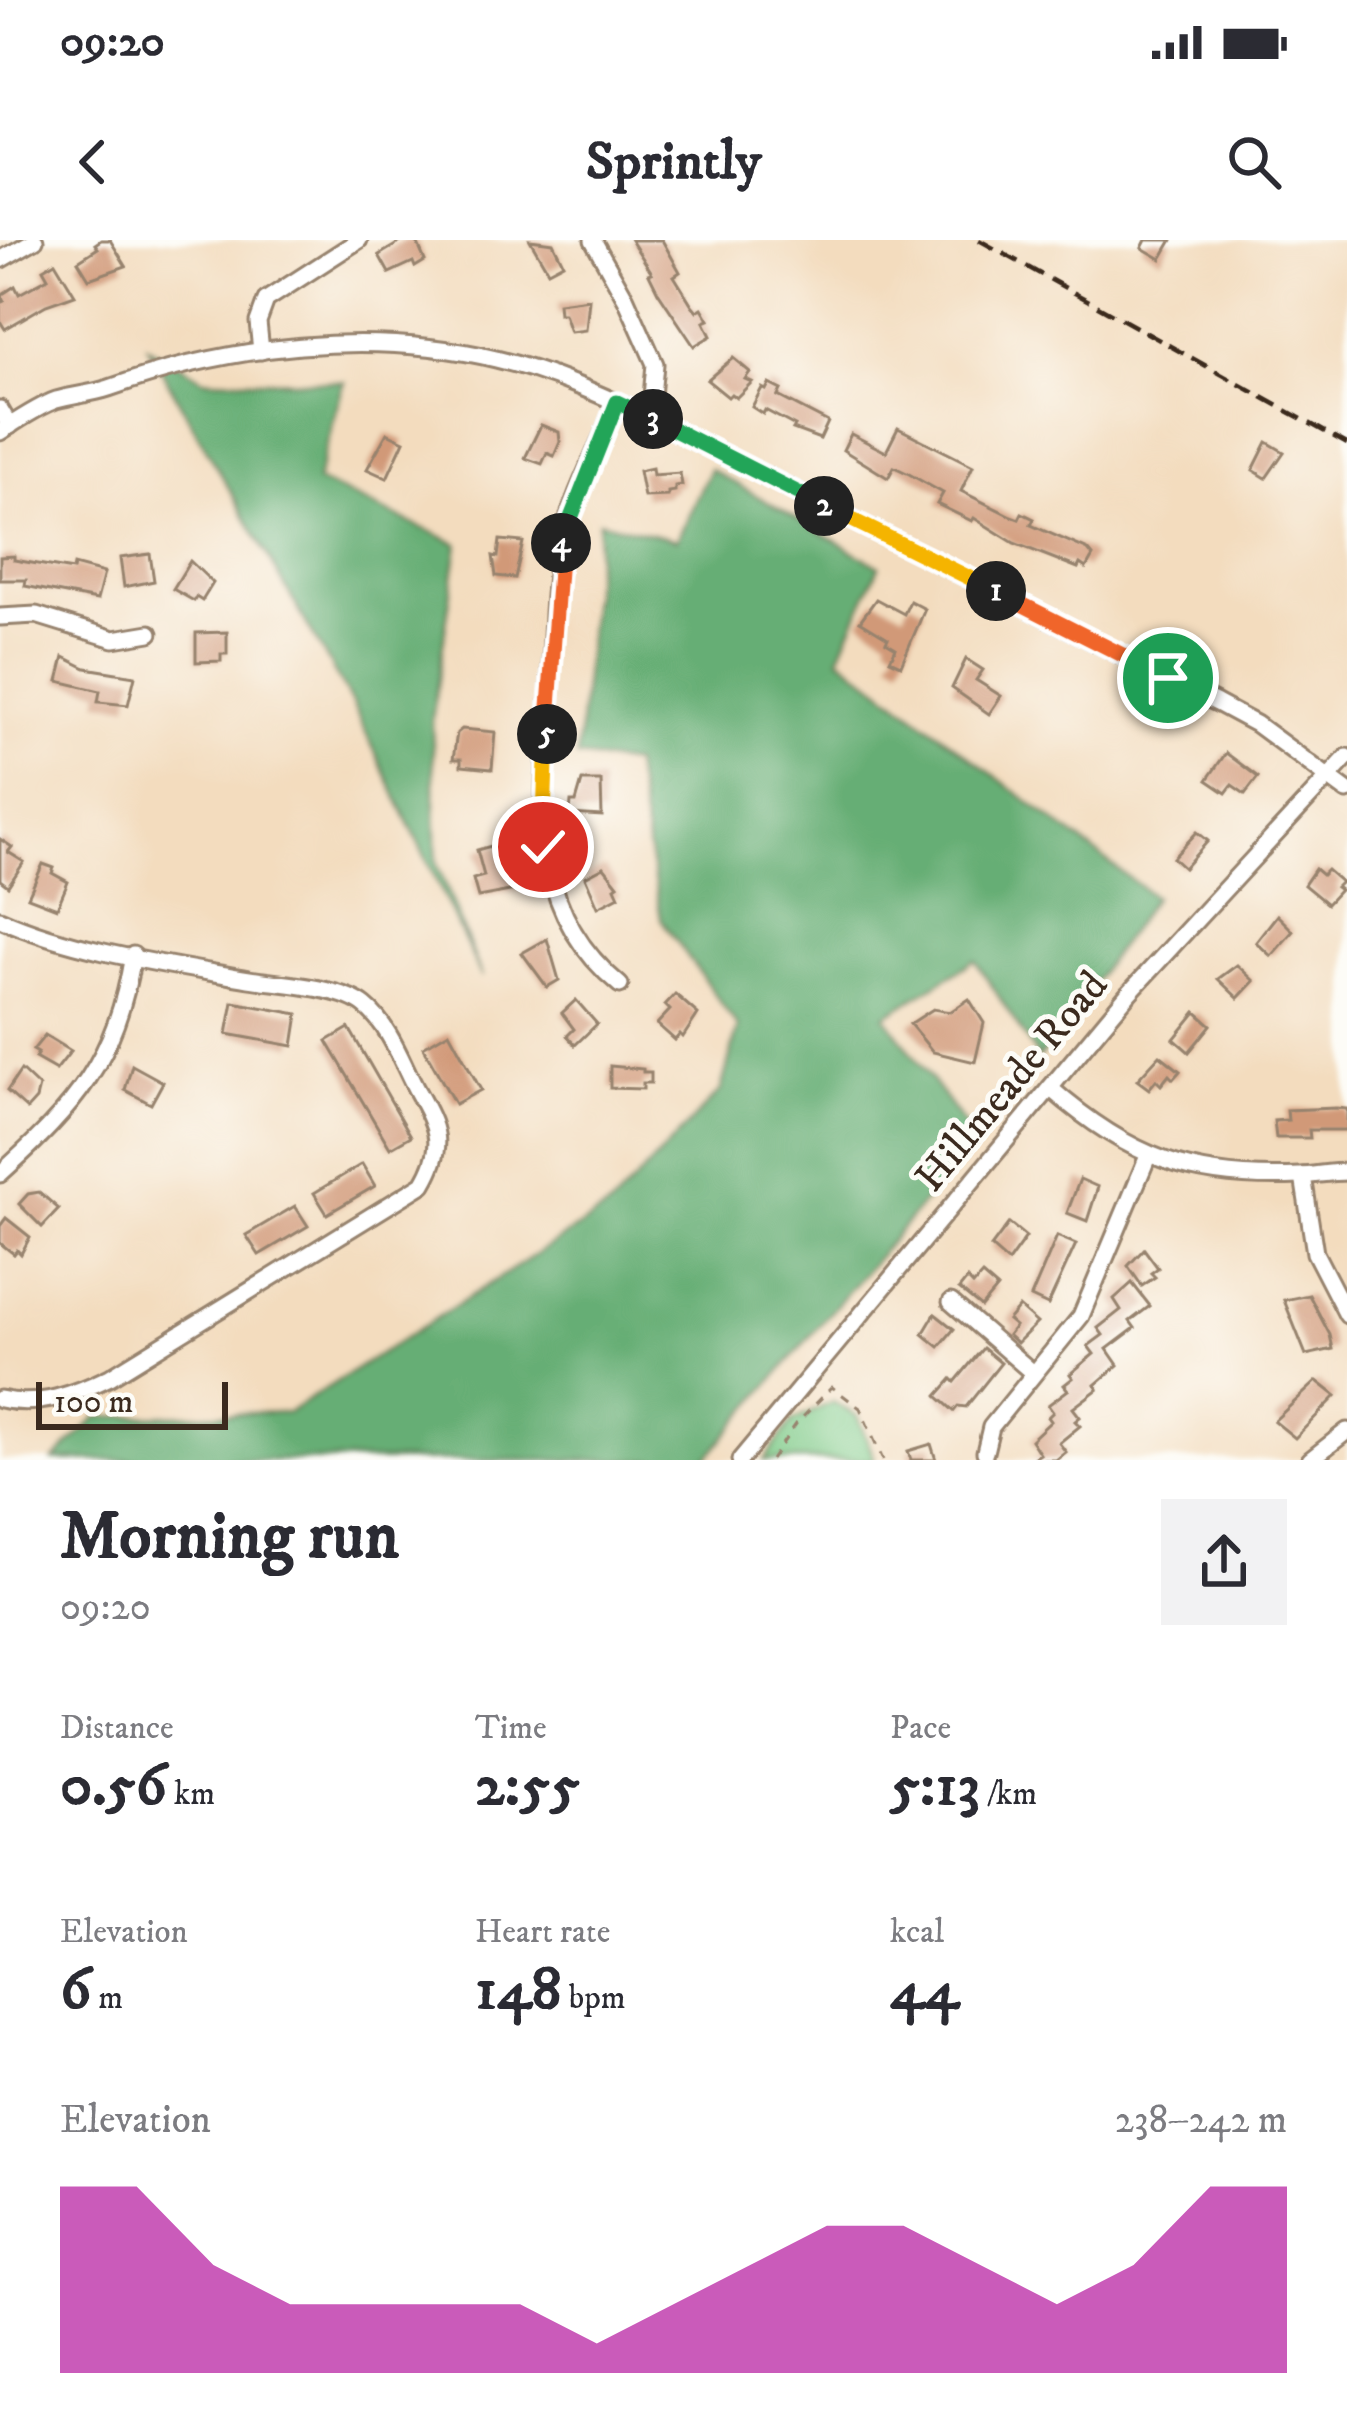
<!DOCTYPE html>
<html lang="en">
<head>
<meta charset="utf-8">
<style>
  :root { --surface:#fff; --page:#f2f2f3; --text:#2b2b33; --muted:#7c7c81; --accent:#b5179e }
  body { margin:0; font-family:"IM FELL DW Pica",serif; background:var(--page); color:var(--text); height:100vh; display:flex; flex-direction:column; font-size:45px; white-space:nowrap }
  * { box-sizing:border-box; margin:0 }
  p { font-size:39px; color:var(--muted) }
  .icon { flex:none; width:66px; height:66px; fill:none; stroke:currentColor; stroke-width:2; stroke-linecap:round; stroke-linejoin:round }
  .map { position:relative; height:1220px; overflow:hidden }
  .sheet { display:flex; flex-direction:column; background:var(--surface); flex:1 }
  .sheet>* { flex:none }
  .scale { position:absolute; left:36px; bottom:30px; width:192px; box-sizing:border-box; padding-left:12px; border:6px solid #3b2a1e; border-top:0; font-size:33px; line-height:42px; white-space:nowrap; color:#3b2a1e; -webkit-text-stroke:9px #fdfcf7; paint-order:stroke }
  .pin { position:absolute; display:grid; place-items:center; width:102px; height:102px; color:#fff; margin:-51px; border:6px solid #fff; border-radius:50%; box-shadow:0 3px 12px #0007 }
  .km { position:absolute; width:60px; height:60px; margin:-30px; border-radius:50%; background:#222; color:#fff; font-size:33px; line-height:60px; text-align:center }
  .round { display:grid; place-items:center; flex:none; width:126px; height:126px; border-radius:0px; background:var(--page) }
  .summary { display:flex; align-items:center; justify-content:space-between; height:204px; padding:0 60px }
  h1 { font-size:66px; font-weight:700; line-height:90px }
  .figures { display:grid; grid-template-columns:repeat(3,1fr); gap:18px; height:204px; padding:12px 60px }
  .figures div { display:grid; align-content:center }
  .figures b { font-size:60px; font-weight:700 }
  .figures small { font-size:33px; font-weight:400 }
  .figures p { font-size:33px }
  .chart { height:336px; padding:24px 60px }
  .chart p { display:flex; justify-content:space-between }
  .chart svg { width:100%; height:216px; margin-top:12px; fill:var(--accent); opacity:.7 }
  .status { display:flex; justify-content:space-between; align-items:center; height:84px; padding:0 60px; background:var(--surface); direction:ltr }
  .status svg { height:33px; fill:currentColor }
  header { display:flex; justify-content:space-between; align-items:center; height:156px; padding:0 60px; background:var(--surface); font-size:54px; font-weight:700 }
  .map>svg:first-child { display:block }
  .green { fill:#7eca88; stroke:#5c7a53; stroke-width:3 }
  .forest { fill:#66ae74; stroke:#506c49; stroke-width:3 }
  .building { fill:#d19978 }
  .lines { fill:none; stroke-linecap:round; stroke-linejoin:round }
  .minor-casing { stroke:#97836e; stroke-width:21 }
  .path { stroke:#97836e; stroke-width:3; stroke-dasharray:9 9; stroke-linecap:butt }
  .minor { stroke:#fff; stroke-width:15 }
  .rail { stroke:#3b2a1e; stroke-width:4.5; stroke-dasharray:18 9; stroke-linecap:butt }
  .split-1-casing { stroke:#fff; stroke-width:24 }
  .split-2-casing { stroke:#fff; stroke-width:24 }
  .split-3-casing { stroke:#fff; stroke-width:24 }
  .split-4-casing { stroke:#fff; stroke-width:24 }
  .split-5-casing { stroke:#fff; stroke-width:24 }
  .split-6-casing { stroke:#fff; stroke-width:24 }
  .split-1 { stroke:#f0652b; stroke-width:15 }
  .split-2 { stroke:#f5b400; stroke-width:15 }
  .split-3 { stroke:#22a559; stroke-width:15 }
  .split-4 { stroke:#22a559; stroke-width:15 }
  .split-5 { stroke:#f0652b; stroke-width:15 }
  .split-6 { stroke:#f5b400; stroke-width:15 }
  .labels { text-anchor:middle; stroke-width:10; stroke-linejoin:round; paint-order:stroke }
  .street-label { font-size:42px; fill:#3b2a1e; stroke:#fdfcf7 }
</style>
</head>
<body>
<div class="status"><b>09:20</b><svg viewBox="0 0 49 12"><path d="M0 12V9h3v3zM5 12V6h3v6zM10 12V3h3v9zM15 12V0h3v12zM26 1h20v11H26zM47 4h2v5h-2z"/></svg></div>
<header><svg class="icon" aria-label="back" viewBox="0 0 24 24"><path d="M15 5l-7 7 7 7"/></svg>Sprintly<svg class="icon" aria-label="search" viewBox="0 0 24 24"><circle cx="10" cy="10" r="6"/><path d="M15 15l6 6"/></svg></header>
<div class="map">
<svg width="1347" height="1220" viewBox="0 0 1347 1220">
  <rect width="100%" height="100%" fill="#fdfcf7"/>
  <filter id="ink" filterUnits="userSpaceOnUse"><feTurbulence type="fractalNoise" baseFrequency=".00833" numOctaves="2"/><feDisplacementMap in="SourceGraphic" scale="24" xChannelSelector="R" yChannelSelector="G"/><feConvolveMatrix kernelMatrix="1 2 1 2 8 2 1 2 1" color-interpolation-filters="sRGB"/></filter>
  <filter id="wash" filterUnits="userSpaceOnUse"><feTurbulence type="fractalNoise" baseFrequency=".004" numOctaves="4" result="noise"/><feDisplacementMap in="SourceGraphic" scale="48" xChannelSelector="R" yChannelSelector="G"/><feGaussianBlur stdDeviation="2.7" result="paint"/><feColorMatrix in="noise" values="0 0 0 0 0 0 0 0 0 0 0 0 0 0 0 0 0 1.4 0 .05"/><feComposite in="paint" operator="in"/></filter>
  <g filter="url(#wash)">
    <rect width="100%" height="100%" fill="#f3dcbe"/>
    <!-- green -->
    <path class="green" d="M833 1162 857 1176 875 1220H764L793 1181Z"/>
    <!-- forest -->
    <g class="forest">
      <path d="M148 107 204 139 344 142 317 241 458 304 432 480 437 623 482 737 352 463Z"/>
      <path d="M710 229 879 326 839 417 1154 657 1039 819 975 720 885 776 976 901 705 1220H54L97 1177 289 1172 610 967 721 850 738 787 661 679 633 524 577 517 599 281 677 300Z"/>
    </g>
    <g id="blocks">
      <!-- building -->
      <g class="building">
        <path d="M101 0H110L126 26 89 39 78 21 98 8 95 4Z"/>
        <path d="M404 0H416L425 21 415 27 413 22 389 33 379 15Z"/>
        <path d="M530 0 553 3 563 23 548 31Z"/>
        <path d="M631 0H662L680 32 674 36 692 65 697 71 702 68 709 80 704 82 711 96 694 106 658 52 649 34 652 33Z"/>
        <path d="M1146 0H1172L1161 19 1142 8Z"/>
        <path d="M55 22 75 55 46 65 5 89 0 81V63L4 61 1 55 15 46 19 54 48 38 43 29Z"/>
        <path d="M589 59 586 90 570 92 564 74H559L558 63Z"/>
        <path d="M733 118 750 132 745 139 752 142 736 158 731 154 728 157 707 140Z"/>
        <path d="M769 144 781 150 778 156 828 182 820 199 793 189 795 186 765 170 763 174 752 167 762 148 766 150Z"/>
        <path d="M541 185 559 192 560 202 554 216 547 213 542 224 525 218Z"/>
        <path d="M898 188 973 226 961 251 1011 276 1019 279 1022 273 1034 279 1031 285 1088 310 1093 316 1086 328 1080 324 1078 328 1014 303 974 278 972 281 937 264 943 253 909 234 894 227 888 238 843 210 851 194 886 212Z"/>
        <path d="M387 193 404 201 387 238 367 229Z"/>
        <path d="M1267 202 1284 212 1266 238 1253 230Z"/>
        <path d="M652 228 653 235 680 233 682 245 675 246V251L668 252V256L644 257 639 231Z"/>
        <path d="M500 300 523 302 515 338 496 336 493 316 498 317Z"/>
        <path d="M150 314 154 341 124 347 120 318Z"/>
        <path d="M14 316V320L73 330 74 325 104 333 97 360 25 346 26 340H0V317Z"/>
        <path d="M190 321 213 343 202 361 196 357 194 361 173 349Z"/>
        <path d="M876 359 904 374 910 361 925 369 901 425 890 420 896 408 886 402 888 398 860 381Z"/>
        <path d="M227 392V414H221V421L196 422V393Z"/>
        <path d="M64 417 86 428 135 436 128 465 98 462 100 451 58 441Z"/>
        <path d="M966 419 983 430 976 440 1001 456 989 474 952 448Z"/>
        <path d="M462 489 495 492 492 529 461 526V519H453L457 493Z"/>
        <path d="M1226 513 1258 537 1245 554 1232 545 1226 553 1207 540Z"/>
        <path d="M582 541H601L602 576 570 574 571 562H576Z"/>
        <path d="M1197 592 1208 601 1184 628 1173 618Z"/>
        <path d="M0 599 12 607 8 612 24 622 8 646 0 640Z"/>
        <path d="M498 604 506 632 513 630 520 649 478 657 473 639 484 636 477 610Z"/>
        <path d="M43 624 54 628 52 633 68 642 57 668 28 657Z"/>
        <path d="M604 627 618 645 615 647 619 656 598 667 585 637Z"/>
        <path d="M1315 629 1322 635 1327 630 1341 642 1336 647 1340 650 1327 664 1304 645Z"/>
        <path d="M1277 675 1293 691 1271 716 1256 702Z"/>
        <path d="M547 699 559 740 547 747 522 713Z"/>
        <path d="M1237 725 1254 741 1238 758 1218 739Z"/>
        <path d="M675 754 698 774 683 797 680 794 675 800 657 784 670 770 665 765Z"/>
        <path d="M969 759 984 783 975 822 933 812 910 784 933 769 950 772Z"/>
        <path d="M576 760 597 784 575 805 567 796 574 789 562 773Z"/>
        <path d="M233 762 298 774 293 806 227 794Z"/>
        <path d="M1196 772 1211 785 1189 812 1174 799Z"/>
        <path d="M349 788 411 896 390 908 327 801Z"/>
        <path d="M449 792 481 850 455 864 423 807Z"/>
        <path d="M45 795 71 811 56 830 35 818 38 813 33 810Z"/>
        <path d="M1160 815 1180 831 1173 839 1169 835 1161 845 1156 840 1149 849 1137 840Z"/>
        <path d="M132 825 163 842 151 864 125 850Z"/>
        <path d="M610 826 643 829V832H651V843H643V849L610 848Z"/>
        <path d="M21 830 39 847 36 859 27 869 7 851Z"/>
        <path d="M1336 868 1347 869V890H1309L1310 898H1276L1274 881 1288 880 1287 870Z"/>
        <path d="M362 924 375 946 327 974 314 953Z"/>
        <path d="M1080 939 1098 947 1087 981 1067 973Z"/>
        <path d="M39 952 59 969 42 987 19 964 28 954Z"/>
        <path d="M295 966 308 986 259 1015 246 995Z"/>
        <path d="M6 978 30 997 21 1014 17 1010 14 1014 0 1003V986Z"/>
        <path d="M1009 983 1026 997 1008 1022 991 1007Z"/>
        <path d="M1057 996 1076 1004 1048 1065 1031 1057Z"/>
        <path d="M1144 1009 1158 1028 1151 1033 1155 1037 1142 1046 1128 1026Z"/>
        <path d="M982 1035 997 1048 981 1067 959 1049 967 1039 973 1045Z"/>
        <path d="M1132 1043 1150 1066 1130 1081 1135 1088 1107 1109 1118 1125 1095 1145 1098 1149 1073 1168 1080 1177 1075 1181 1080 1186 1059 1203 1066 1212 1056 1220H1031L1040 1214 1031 1200 1051 1181 1048 1177 1053 1172 1048 1165 1068 1150 1064 1145 1073 1138 1070 1134 1094 1114 1088 1106 1103 1095 1098 1088 1121 1070 1114 1059Z"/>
        <path d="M1309 1055 1330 1095 1333 1109 1306 1115 1284 1060Z"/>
        <path d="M1019 1067 1037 1083 1017 1103 1008 1095 1015 1086 1008 1080Z"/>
        <path d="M935 1074 954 1089 939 1107 923 1094Z"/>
        <path d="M983 1108 1001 1123 966 1167 958 1166 954 1171 937 1156 952 1139 955 1142Z"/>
        <path d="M1317 1141 1336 1156 1295 1198 1274 1181Z"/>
        <path d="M931 1204 936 1220H911L908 1211Z"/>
      </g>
    </g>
  </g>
  <g filter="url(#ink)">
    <use href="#blocks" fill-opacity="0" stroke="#97836e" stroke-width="3"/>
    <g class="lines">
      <!-- minor casing -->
      <g class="minor-casing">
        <g id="minor">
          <path d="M593 0 626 59 655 124 650 178"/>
          <path d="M0 20 35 0"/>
          <path d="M261 111 258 82 266 60 359 0"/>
          <path d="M617 162C599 207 574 252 562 299 551 346 553 398 550 446 544 557 522 664 620 745"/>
          <path d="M0 169 10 186"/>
          <path d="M0 192C17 181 37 167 56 160 73 155 91 154 109 148 230 105 370 89 496 119 550 132 600 154 650 178L1217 463 1256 484 1347 551"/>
          <path d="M0 377 36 375 114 399 150 393"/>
          <path d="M0 679C74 712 170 725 249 739 280 744 342 747 365 766 390 786 402 823 417 851 438 889 446 905 423 944L110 1137C75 1154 39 1168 0 1159"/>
          <path d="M1050 848C1130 918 1193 941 1300 936 1316 935 1331 932 1347 932"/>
          <path d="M0 934C76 865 116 820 133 715"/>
          <path d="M1303 936 1315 1013 1347 1075"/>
          <path d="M951 1062 1033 1133"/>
          <path d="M985 1212 991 1187 1081 1076 1148 916"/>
          <path d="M740 1220 1129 753 1347 517"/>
          <path d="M1310 1220 1347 1191"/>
        </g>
      </g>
      <!-- path -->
      <path class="path" d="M771 1220 796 1184 832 1147 860 1168 883 1220"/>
      <!-- minor -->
      <use href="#minor" class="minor"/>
      <!-- rail -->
      <path class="rail" d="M979 0 1347 204"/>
    </g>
  </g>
  <g class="lines" filter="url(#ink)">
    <!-- split-1 casing -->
    <g class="split-1-casing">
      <path id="split-1" d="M996 351 1168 438"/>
    </g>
    <!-- split-2 casing -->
    <g class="split-2-casing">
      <path id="split-2" d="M824 266 996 351"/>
    </g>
    <!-- split-3 casing -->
    <g class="split-3-casing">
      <path id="split-3" d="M653 179 824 266"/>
    </g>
    <!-- split-4 casing -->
    <g class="split-4-casing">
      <path id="split-4" d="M561 303 617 162 653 179"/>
    </g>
    <!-- split-5 casing -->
    <g class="split-5-casing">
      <path id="split-5" d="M547 494 561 303"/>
    </g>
    <!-- split-6 casing -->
    <g class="split-6-casing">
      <path id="split-6" d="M543 607 547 494"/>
    </g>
    <!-- split-1 -->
    <use href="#split-1" class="split-1"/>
    <!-- split-2 -->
    <use href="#split-2" class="split-2"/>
    <!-- split-3 -->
    <use href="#split-3" class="split-3"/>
    <!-- split-4 -->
    <use href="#split-4" class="split-4"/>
    <!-- split-5 -->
    <use href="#split-5" class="split-5"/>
    <!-- split-6 -->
    <use href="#split-6" class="split-6"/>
  </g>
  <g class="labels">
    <!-- street labels -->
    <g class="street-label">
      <text transform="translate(1010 840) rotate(-50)" y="15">Hillmeade Road</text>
    </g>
  </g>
</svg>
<div class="scale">100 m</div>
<div class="pin" style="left:1168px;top:438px;background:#1e9e55"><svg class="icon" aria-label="arrive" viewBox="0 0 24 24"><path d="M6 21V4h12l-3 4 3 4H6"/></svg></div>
<div class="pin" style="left:543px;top:607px;background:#d93025"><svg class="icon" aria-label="check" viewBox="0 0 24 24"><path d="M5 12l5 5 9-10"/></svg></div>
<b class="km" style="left:996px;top:351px">1</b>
<b class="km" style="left:824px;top:266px">2</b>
<b class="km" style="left:653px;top:179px">3</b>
<b class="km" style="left:561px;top:303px">4</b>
<b class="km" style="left:547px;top:494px">5</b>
</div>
<section class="sheet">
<div class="summary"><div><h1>Morning run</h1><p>09:20</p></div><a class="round"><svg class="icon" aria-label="share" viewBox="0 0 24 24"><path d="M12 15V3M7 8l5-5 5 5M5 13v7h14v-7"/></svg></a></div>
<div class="figures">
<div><p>Distance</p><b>0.56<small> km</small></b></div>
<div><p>Time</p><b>2:55</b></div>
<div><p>Pace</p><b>5:13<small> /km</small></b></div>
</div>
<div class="figures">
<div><p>Elevation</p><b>6<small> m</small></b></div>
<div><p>Heart rate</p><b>148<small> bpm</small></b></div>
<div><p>kcal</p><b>44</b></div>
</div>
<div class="chart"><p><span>Elevation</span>238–242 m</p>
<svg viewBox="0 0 160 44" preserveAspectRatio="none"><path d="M0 44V6L10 6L20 22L30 30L40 30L50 30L60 30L70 38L80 30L90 22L100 14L110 14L120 22L130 30L140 22L150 6L160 6V44z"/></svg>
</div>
</section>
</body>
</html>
